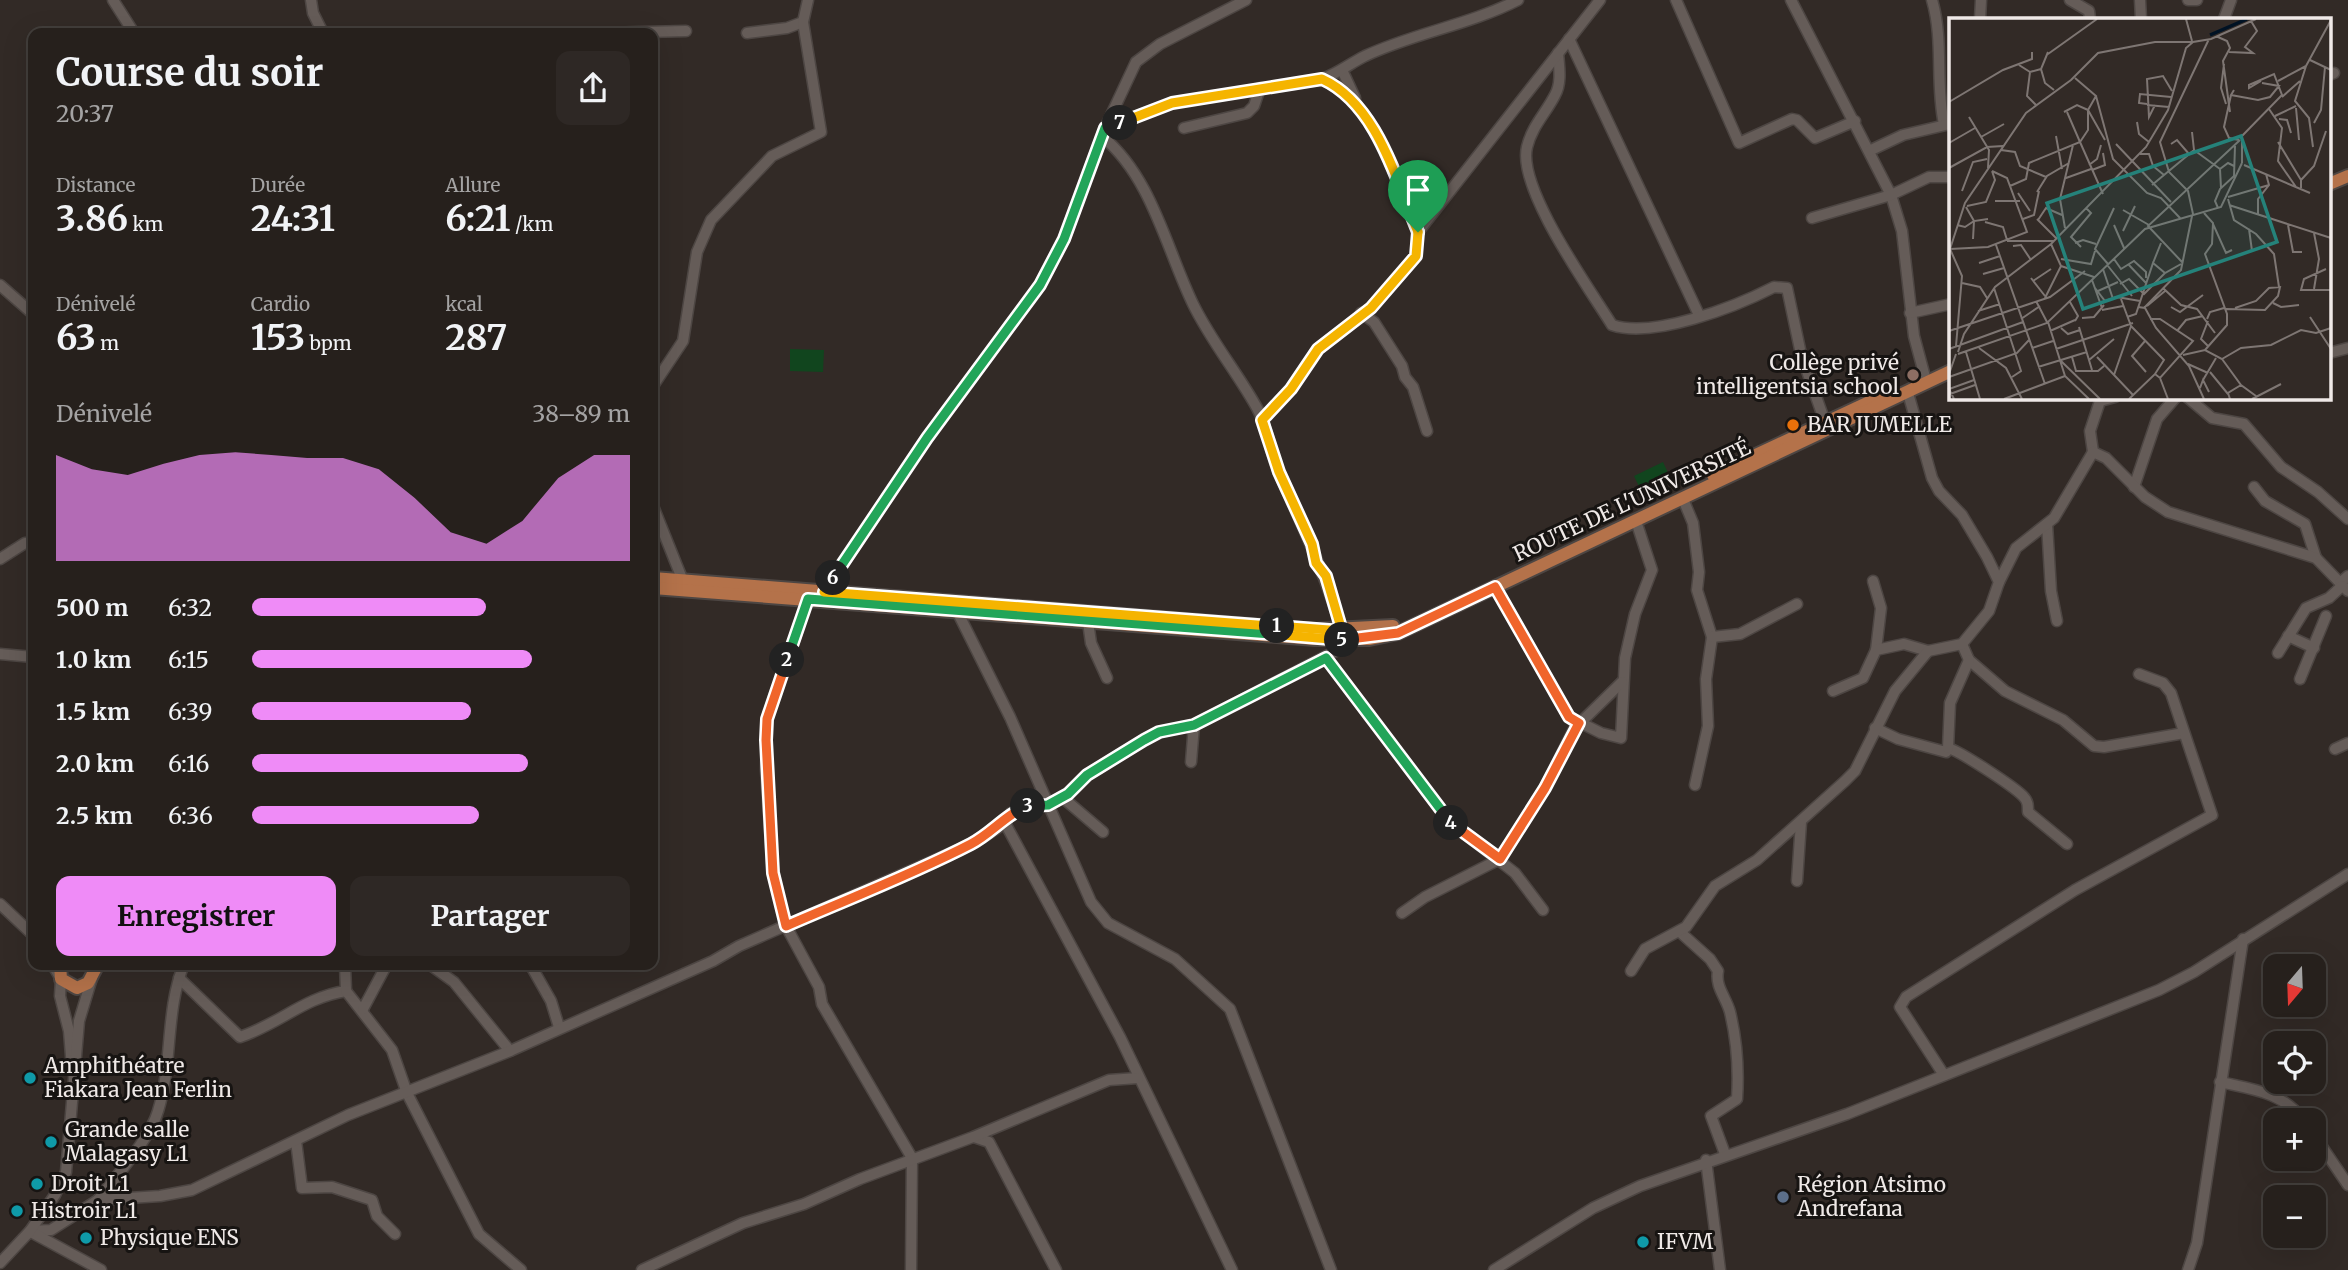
<!DOCTYPE html>
<html lang="fr">
<head>
<meta charset="utf-8">
<style>
  :root { --surface:#26201c; --page:#2e2825; --text:#f1f3f6; --muted:#a4a3a3; --line:#423e3b; --accent:#ef8bf7 }
  body { margin:0; font-family:Merriweather,serif; background:var(--page); color:var(--text); height:100vh; display:flex; flex-direction:column; font-size:26px; white-space:nowrap }
  * { box-sizing:border-box; margin:0 }
  p { font-size:23px; color:var(--muted) }
  .icon { flex:none; width:38px; height:38px; fill:none; stroke:currentColor; stroke-width:2; stroke-linecap:round; stroke-linejoin:round }
  .map { position:relative; flex:1; overflow:hidden }
  .panel { position:absolute; left:28px; top:28px; width:630px; height:942px; display:flex; flex-direction:column; background:var(--surface); border-radius:14px; box-shadow:0 7px 28px #0002,0 0 0 2px var(--line) }
  .panel>* { flex:none }
  .needle { width:46px; rotate:199deg }
  .controls { position:absolute; left:2263px; top:954px; display:grid; gap:14px }
  .controls a { display:grid; place-items:center; width:63px; height:63px; border-radius:14px; background:var(--surface); box-shadow:0 7px 28px #0002,0 0 0 2px var(--line); font-size:35px }
  .pin { position:absolute; display:grid; place-items:center; width:60px; height:60px; color:#fff; margin:-72px -30px; border-radius:50% 50% 50% 0; rotate:-45deg; box-shadow:0 0 7px #0007 }
  .pin .icon { rotate:45deg }
  .km { position:absolute; width:35px; height:35px; margin:-18px; border-radius:50%; background:#222; color:#fff; font-size:19px; line-height:35px; text-align:center }
  .round { display:grid; place-items:center; flex:none; width:74px; height:74px; border-radius:14px; background:var(--page) }
  .overview { display:flex; align-items:center; justify-content:space-between; height:119px; padding:0 28px }
  h1 { font-size:38px; font-weight:700; line-height:52px }
  .figures { display:grid; grid-template-columns:repeat(3,1fr); gap:10px; height:119px; padding:7px 28px }
  .figures div { display:grid; align-content:center }
  .figures b { font-size:35px; font-weight:700 }
  .figures small { font-size:19px; font-weight:400 }
  .figures p { font-size:19px }
  .chart { height:196px; padding:14px 28px }
  .chart p { display:flex; justify-content:space-between }
  .chart svg { width:100%; height:126px; margin-top:7px; fill:var(--accent); opacity:.7 }
  .action { display:flex; gap:14px; margin-top:auto; padding:14px 28px }
  .action a { flex:1; height:80px; border-radius:14px; background:var(--accent); color:#111; font-size:28px; font-weight:700; line-height:80px; text-align:center }
  .action a+a { background:var(--page); color:var(--text) }
  ul { padding:0 28px; list-style:none; font-size:23px }
  li { display:grid; grid-template-columns:112px 84px 1fr; align-items:center; height:52px }
  li i { height:18px; border-radius:9px; background:var(--accent) }
  .map>svg:first-child { display:block }
  .green { fill:#11451e }
  .lines { fill:none; stroke-linecap:round; stroke-linejoin:round }
  .minor-casing { stroke:#4d4643; stroke-width:13 }
  .major-casing { stroke:#4d4643; stroke-width:16 }
  .minor { stroke:#655c58; stroke-width:10 }
  .major { stroke:#b4724a; stroke-width:12 }
  .split-1-casing { stroke:#fff; stroke-width:14 }
  .split-2-casing { stroke:#fff; stroke-width:14 }
  .split-3-casing { stroke:#fff; stroke-width:14 }
  .split-4-casing { stroke:#fff; stroke-width:14 }
  .split-5-casing { stroke:#fff; stroke-width:14 }
  .split-6-casing { stroke:#fff; stroke-width:14 }
  .split-7-casing { stroke:#fff; stroke-width:14 }
  .split-8-casing { stroke:#fff; stroke-width:14 }
  .split-1 { stroke:#f5b400; stroke-width:9 }
  .split-2 { stroke:#22a559; stroke-width:9 }
  .split-3 { stroke:#f0652b; stroke-width:9 }
  .split-4 { stroke:#22a559; stroke-width:9 }
  .split-5 { stroke:#f0652b; stroke-width:9 }
  .split-6 { stroke:#f5b400; stroke-width:9 }
  .split-7 { stroke:#22a559; stroke-width:9 }
  .split-8 { stroke:#f5b400; stroke-width:9 }
  .education-dot { fill:#8d6e63; stroke:#171412; stroke-width:2.5 }
  .food-dot { fill:#e8710a; stroke:#171412; stroke-width:2.5 }
  .culture-dot { fill:#0f9aa8; stroke:#171412; stroke-width:2.5 }
  .service-dot { fill:#5c6f8a; stroke:#171412; stroke-width:2.5 }
  .labels { text-anchor:middle; stroke-width:6; stroke-linejoin:round; paint-order:stroke }
  .poi-label { font-size:21px; fill:#efe9e7; stroke:#171412; text-anchor:start }
  .street-label { font-size:21px; fill:#efe9e7; stroke:#171412 }
  .inset-river { fill:none; stroke:#001224; stroke-width:3.5 }
  .inset-road { fill:none; stroke:#7e7673; stroke-width:2 }
  .view { fill:#25827a; fill-opacity:0.15; stroke:#25827a; stroke-width:3.5 }
  .inset-edge { fill:none; stroke:#efe9e7; stroke-width:3.5 }
</style>
</head>
<body>
<div class="map">
<svg width="2348" height="1270" viewBox="0 0 2348 1270">
  <rect width="100%" height="100%" fill="#322a26"/>
  <!-- green -->
  <g class="green">
    <path d="M790 349 824 350 823 372 790 371Z"/>
    <path d="M1663 462 1672 481 1643 495 1634 476Z"/>
  </g>
  <g class="lines">
    <!-- minor casing -->
    <g class="minor-casing">
      <g id="minor">
        <path d="M113 0 134 33"/>
        <path d="M311 0 313 13 323 33"/>
        <path d="M1676 0 1739 143 1792 119 1797 120 1815 138 1855 121"/>
        <path d="M1791 0 1891 195 1902 231 1914 336 1925 377"/>
        <path d="M1932 0C1944 41 1935 83 1944 124"/>
        <path d="M2070 0 2089 11 2090 19"/>
        <path d="M2140 0 2141 19"/>
        <path d="M2188 0H2197"/>
        <path d="M1980 19 1981 0"/>
        <path d="M2224 19 2231 0"/>
        <path d="M603 33 686 31"/>
        <path d="M747 33 787 28 803 22"/>
        <path d="M1569 39 1699 315"/>
        <path d="M1558 53C1559 66 1562 83 1555 95 1546 113 1532 126 1527 147 1517 188 1589 288 1612 325 1653 339 1735 307 1774 287L1787 288 1801 354 1825 422"/>
        <path d="M1343 72 1355 98"/>
        <path d="M2329 75 2334 73"/>
        <path d="M1322 79C1339 73 1349 64 1365 56 1414 33 1469 25 1518 0"/>
        <path d="M1106 128 1172 103 1322 79C1377 104 1396 180 1418 232L1600 0"/>
        <path d="M1184 128 1247 113 1254 106 1260 88"/>
        <path d="M1869 151 1903 135 1950 124"/>
        <path d="M1812 218 1891 195 1929 177H1948"/>
        <path d="M0 285 33 314"/>
        <path d="M1361 313 1374 322 1402 366 1405 377 1413 387 1427 431"/>
        <path d="M1910 313 1951 304"/>
        <path d="M2329 353 2348 348"/>
        <path d="M653 386 683 341 697 252 711 220 772 156 821 132 803 22 808 0"/>
        <path d="M2187 397 2212 418 2244 424 2281 467 2318 492 2348 519"/>
        <path d="M1262 420 1291 389 1318 349 1371 308 1416 256 1418 232"/>
        <path d="M2093 452 2090 431 2100 401 2115 397"/>
        <path d="M2134 487 2157 419 2176 397"/>
        <path d="M2254 487 2265 501 2305 524 2316 558"/>
        <path d="M1683 499 1693 523 1699 572 1697 590 1712 637 1706 679 1708 726 1695 785"/>
        <path d="M653 506 683 581"/>
        <path d="M2047 524 2051 591 2057 621"/>
        <path d="M0 559 25 543 33 544"/>
        <path d="M1873 581 1881 608 1876 650"/>
        <path d="M1999 582 2016 548 2054 518 2093 452 2106 458 2145 497 2168 512 2316 558 2348 591"/>
        <path d="M2340 583 2348 576"/>
        <path d="M1495 587 1569 717 1601 733 1621 738 1625 658 1635 614 1652 570 1636 521"/>
        <path d="M824 592 927 438 1040 285 1064 239 1105 128 1136 62 1160 44 1246 0"/>
        <path d="M808 599 767 719 766 770 773 873 786 926 819 987 822 1004 912 1158 911 1270"/>
        <path d="M957 611 1010 717 1091 902 1108 923 1175 959 1230 1009 1331 1270"/>
        <path d="M1088 622 1091 643 1107 678"/>
        <path d="M2288 636 2314 648"/>
        <path d="M1712 637 1740 634 1797 604"/>
        <path d="M1962 644 1969 660 2005 691 2063 720 2094 746 2104 747 2184 733"/>
        <path d="M2278 653 2306 608 2329 598 2342 586"/>
        <path d="M0 654 33 657"/>
        <path d="M1326 658 1450 822 1515 873 1543 910"/>
        <path d="M2300 679 2326 616"/>
        <path d="M1833 691 1863 678 1876 650 1904 644 1928 651"/>
        <path d="M1875 728 1898 739 1946 752 1948 748C1960 751 2013 786 2023 796 2028 801 2028 805 2028 812L2067 844"/>
        <path d="M1948 748 1950 703 1969 660"/>
        <path d="M2335 749 2348 743"/>
        <path d="M1191 762 1194 725"/>
        <path d="M1062 797 1103 832"/>
        <path d="M1005 823 1120 1037 1232 1270"/>
        <path d="M1797 881 1801 822"/>
        <path d="M0 904 33 935"/>
        <path d="M1402 913 1425 897 1500 859 1545 788 1574 729 1622 682"/>
        <path d="M1680 932 1710 959 1718 971C1715 987 1726 997 1730 1012 1737 1041 1739 1069 1737 1099L1711 1116 1725 1154"/>
        <path d="M52 964 61 979 60 996 69 1031 72 1068"/>
        <path d="M429 964 454 982 510 1051"/>
        <path d="M530 964 551 1001 559 1027"/>
        <path d="M1631 971 1645 949 1686 927 1715 886 1757 860 1845 781 1855 771 1895 691 1928 651 1962 644 1989 611 1999 582 1987 557 1962 515 1939 491 1932 478 1908 393"/>
        <path d="M179 978 240 1037C279 1024 305 997 346 991L345 964"/>
        <path d="M346 991 392 1050 407 1093 479 1234 521 1270"/>
        <path d="M363 1009 387 964"/>
        <path d="M1944 1075 1900 1007 1906 997 2075 890 2212 815 2171 693 2163 683 2139 674"/>
        <path d="M2220 1082C2251 1089 2283 1092 2303 1120"/>
        <path d="M2314 1135 2348 1185"/>
        <path d="M974 1137 989 1142 1056 1270"/>
        <path d="M296 1141 302 1188 332 1187 372 1200 377 1216 395 1234"/>
        <path d="M1706 1160 1720 1270"/>
        <path d="M98 1200C116 1176 150 1139 158 1111 173 1063 165 1011 184 964"/>
        <path d="M30 1231 51 1230 98 1200 160 1196 192 1190 348 1115 510 1051 713 961 739 946 974 843 1005 823 1011 813 1028 806 1049 805 1068 794 1087 775 1144 740 1159 732 1194 725 1336 651 1345 640C1328 581 1304 529 1279 473 1270 452 1268 427 1257 408 1237 372 1211 341 1193 304 1166 248 1152 178 1103 137"/>
        <path d="M31 1232 101 1270"/>
        <path d="M0 1263 30 1231 55 1195 66 1172 79 1021 92 978"/>
        <path d="M642 1270 743 1223 804 1204 860 1179 973 1137 1109 1080 1138 1078"/>
        <path d="M1494 1270 1593 1208 1640 1186 1847 1114 2159 990 2194 972 2348 874"/>
        <path d="M2188 1270 2197 1243 2243 939"/>
      </g>
    </g>
    <!-- major casing -->
    <g class="major-casing">
      <g id="major">
        <path d="M2329 184 2348 176"/>
        <path d="M1713 475 1880 397"/>
        <path d="M653 578 1313 630 1393 626"/>
        <path d="M653 588 1315 639H1369L1398 633 1951 371"/>
        <path d="M60 964 61 979 77 988 88 983 98 964"/>
      </g>
    </g>
    <!-- minor -->
    <use href="#minor" class="minor"/>
    <!-- major -->
    <use href="#major" class="major"/>
  </g>
  <g class="lines">
    <!-- split-1 casing -->
    <g class="split-1-casing">
      <path id="split-1" d="M1277 626 1342 631 1326 576 1316 563 1312 544 1279 472 1262 420 1291 389 1318 349 1371 308 1416 256 1418 232"/>
    </g>
    <!-- split-2 casing -->
    <g class="split-2-casing">
      <path id="split-2" d="M787 660 808 599 1271 634 1270 626H1277"/>
    </g>
    <!-- split-3 casing -->
    <g class="split-3-casing">
      <path id="split-3" d="M787 660 767 719 766 740 773 873 786 926C848 899 911 875 971 844 992 833 1006 814 1028 806"/>
    </g>
    <!-- split-4 casing -->
    <g class="split-4-casing">
      <path id="split-4" d="M1028 806 1048 805 1068 794 1087 775 1144 740 1159 732 1194 725 1326 658 1451 823"/>
    </g>
    <!-- split-5 casing -->
    <g class="split-5-casing">
      <path id="split-5" d="M1342 640 1398 633 1495 587 1569 717 1579 723 1545 788 1500 859 1451 823"/>
    </g>
    <!-- split-6 casing -->
    <g class="split-6-casing">
      <path id="split-6" d="M833 578 824 592 1270 626 1271 634 1342 640"/>
    </g>
    <!-- split-7 casing -->
    <g class="split-7-casing">
      <path id="split-7" d="M833 578 927 438 1040 285 1064 239 1105 128 1120 123"/>
    </g>
    <!-- split-8 casing -->
    <g class="split-8-casing">
      <path id="split-8" d="M1120 123 1172 103 1322 79C1377 104 1396 180 1418 232"/>
    </g>
    <!-- split-1 -->
    <use href="#split-1" class="split-1"/>
    <!-- split-2 -->
    <use href="#split-2" class="split-2"/>
    <!-- split-3 -->
    <use href="#split-3" class="split-3"/>
    <!-- split-4 -->
    <use href="#split-4" class="split-4"/>
    <!-- split-5 -->
    <use href="#split-5" class="split-5"/>
    <!-- split-6 -->
    <use href="#split-6" class="split-6"/>
    <!-- split-7 -->
    <use href="#split-7" class="split-7"/>
    <!-- split-8 -->
    <use href="#split-8" class="split-8"/>
  </g>
  <!-- markers -->
  <circle class="education-dot" cx="1913" cy="375" r="7"/>
  <circle class="food-dot" cx="1793" cy="425" r="7"/>
  <g class="culture-dot">
    <circle cx="30" cy="1078" r="7"/>
    <circle cx="51" cy="1142" r="7"/>
    <circle cx="37" cy="1184" r="7"/>
    <circle cx="17" cy="1211" r="7"/>
    <circle cx="86" cy="1238" r="7"/>
    <circle cx="1643" cy="1242" r="7"/>
  </g>
  <circle class="service-dot" cx="1783" cy="1197" r="7"/>
  <g class="labels">
    <!-- poi labels -->
    <g class="poi-label">
      <text x="1899" y="370" text-anchor="end">Collège privé<tspan x="1899" dy="24">intelligentsia school</tspan></text>
      <text x="1807" y="432">BAR JUMELLE</text>
      <text x="44" y="1073">Amphithéatre<tspan x="44" dy="24">Fiakara Jean Ferlin</tspan></text>
      <text x="65" y="1137">Grande salle<tspan x="65" dy="24">Malagasy L1</tspan></text>
      <text x="51" y="1191">Droit L1</text>
      <text x="1797" y="1192">Région Atsimo<tspan x="1797" dy="24">Andrefana</tspan></text>
      <text x="31" y="1218">Histroir L1</text>
      <text x="100" y="1245">Physique ENS</text>
      <text x="1657" y="1249">IFVM</text>
    </g>
    <!-- street labels -->
    <g class="street-label">
      <text transform="translate(1632 501) rotate(-25)" y="7">ROUTE DE L'UNIVERSITÉ</text>
    </g>
  </g>
  <!-- overview -->
  <g transform="translate(1949 18)">
    <rect width="382" height="382" fill="#322a26"/>
    <path class="inset-river" d="M261 17 298 1"/>
    <path class="inset-road" d="M237 1 243 23M269 19 278 23 281 30 274 43 281 94M99 34 92 51 96 65 105 72M280 34 304 35 296 29 308 13 302 3M99 36 148 1M361 42 382 52M275 46 272 70 277 86M70 47 81 54 92 51M357 48 346 83 360 100 364 129M81 54 78 78 87 87M126 60 147 78 139 92 156 122M329 63 357 48 382 2M285 72 282 77 309 82 321 79 330 68 313 65M282 77 275 109 280 120 290 122M147 78 164 141 198 175 212 180 231 200M333 79 351 63M0 84 54 52 83 41V34M198 86 190 85 191 76 222 79M198 87 220 89M206 87 200 99 198 61 214 58 223 73M347 90 350 122M320 91 333 110 329 143 347 169M115 94 128 87 139 92V112L131 124 154 176M326 98 347 88M20 99 40 132 39 150M330 101 338 102 342 115M188 104 190 116 200 124M365 105 372 92 376 49M107 118 113 151M32 119 55 106M329 124 352 162V170M0 125 26 110M167 126 222 184M222 126 228 122 240 136M52 132 66 134 71 148 97 159M245 132 271 151M191 136H200L204 148 215 157M293 145V118L333 77 325 56 300 67V70L312 63M140 147 148 141 152 127M295 147 361 175M0 150 38 129 54 128M143 152 156 147 154 135M117 160 142 151M352 162 365 148 377 113M203 167 245 132 243 114M61 168 77 161 80 145 131 124 118 94M272 170 271 151 279 145 285 148M13 173 24 144 38 141M88 174 98 158 120 145M69 175 81 193M279 179 320 167M279 181 285 202 307 216 325 236 330 269M46 183H71M280 187 382 220M18 188 37 184 46 162 43 153M269 190 266 183 271 171 285 158 286 128M174 192 200 207M255 195 264 205 263 226 256 236 278 296V307L256 332M244 196 239 173 220 154 211 124 260 21M309 196V181L320 167 317 156M74 201 85 197 90 173M88 201 107 220M89 202 97 190 113 197M36 204 54 209 58 222M264 206 277 235 283 232M8 207 16 209 25 203 17 189M165 207 175 230M339 207 344 234H353M116 210 111 181 124 127M300 211 303 233M174 213 186 188M365 215 370 241 365 271M24 221 25 203 39 201M58 223H105M126 225 134 222 147 226M47 227 96 366M64 228 72 227 82 242M132 229 122 219 142 195 137 190M1 231 16 185 77 95 122 62 149 35 206 24H244M1 231 39 229 78 214 58 160 43 153M1 231 13 258 7 328M112 241 142 246 146 233M165 241 172 251 185 243 197 254V260M233 244 199 208 291 122M30 245 51 238M204 245 212 225M159 246 146 231 165 190M179 246 197 265M112 248 145 259M159 248 183 278M154 251 164 281M377 251 355 261 352 272H382M34 256 55 250M82 260 96 278M143 262 153 290M84 263 102 251M13 265 31 269 38 280M171 266 180 261 195 276 216 255M45 270 72 353 63 359M146 270 156 283 168 279 191 283M214 270 232 287 248 291 266 315M149 273 169 264M96 280 112 248 102 226M87 283 98 304M121 284 129 298 126 303M324 285 332 289 350 287M198 288 216 273M189 289 196 290 207 310 240 348 255 381M222 289 231 294 254 277M195 290 232 252 243 198M277 291 316 292 329 278 331 269 320 270 307 283 286 290M153 292 174 288M29 293 51 286M178 299 187 296 204 245 216 255 232 246M361 299 382 331M133 300 145 299 155 287M72 301 91 288M258 301 261 294 275 290M259 303 252 321 260 329M99 304 116 358 140 381M182 308 215 342 206 356M130 309 143 352M112 310 119 316 131 312M0 313 101 279 136 253M101 313 126 302M228 313 237 302 254 298M196 323 183 338 197 354M30 330 57 350 73 381M83 330 104 323M0 331 74 304M107 331 184 305M9 334 15 316 46 269 102 226 197 129 219 92 237 30 244 24 262 21 307 1M17 334 31 381M9 336 98 305 196 211 272 189 293 145M234 337 256 332 273 341 292 367 307 378M123 339 127 353H149L155 348M148 339 184 377M273 341 292 330 322 327 352 312 367 315 382 310M140 342 165 321M112 343 151 381M239 346 259 355M89 349 138 334M261 354 279 376M0 356 7 336M165 357 182 308 172 281M0 359 68 335 80 322M211 360 219 381M254 362 267 340M251 370 254 362 260 374M1 376 26 367M5 381 0 371 25 362M55 381 116 358M180 381 206 356 211 360 244 323 211 301H201M281 381 279 375 292 367M303 381 332 366"/>
    <path class="view" d="M292 118 328 224 134 291 98 185Z"/>
    <rect width="382" height="382" class="inset-edge"/>
  </g>
</svg>
<div class="controls">
<a><svg class="needle" viewBox="-14 -14 28 28"><path d="M0-13l5 13h-10z" fill="#e53935"/><path d="M0 13l5-13h-10z" fill="#a4a3a3"/></svg></a>
<a><svg class="icon" aria-label="locate" viewBox="0 0 24 24"><circle cx="12" cy="12" r="6"/><path d="M12 2v4M12 18v4M2 12h4M18 12h4"/></svg></a>
<a>+</a>
<a>−</a>
</div>
<div class="pin" style="left:1418px;top:232px;background:#1e9e55"><svg class="icon" aria-label="arrive" viewBox="0 0 24 24"><path d="M6 21V4h12l-3 4 3 4H6"/></svg></div>
<b class="km" style="left:1277px;top:626px">1</b>
<b class="km" style="left:787px;top:660px">2</b>
<b class="km" style="left:1028px;top:806px">3</b>
<b class="km" style="left:1451px;top:823px">4</b>
<b class="km" style="left:1342px;top:640px">5</b>
<b class="km" style="left:833px;top:578px">6</b>
<b class="km" style="left:1120px;top:123px">7</b>
<section class="panel">
<div class="overview"><div><h1>Course du soir</h1><p>20:37</p></div><a class="round"><svg class="icon" aria-label="share" viewBox="0 0 24 24"><path d="M12 15V3M7 8l5-5 5 5M5 13v7h14v-7"/></svg></a></div>
<div class="figures">
<div><p>Distance</p><b>3.86<small> km</small></b></div>
<div><p>Durée</p><b>24:31</b></div>
<div><p>Allure</p><b>6:21<small> /km</small></b></div>
</div>
<div class="figures">
<div><p>Dénivelé</p><b>63<small> m</small></b></div>
<div><p>Cardio</p><b>153<small> bpm</small></b></div>
<div><p>kcal</p><b>287</b></div>
</div>
<div class="chart"><p><span>Dénivelé</span>38–89 m</p>
<svg viewBox="0 0 160 44" preserveAspectRatio="none"><path d="M0 44V7L10 12L20 14L30 10L40 7L50 6L60 7L70 8L80 8L90 12L100 22L110 34L120 38L130 30L140 15L150 7L160 7V44z"/></svg>
</div>
<ul>
<li><b>500 m</b>6:32<i style="width:62%"></i></li>
<li><b>1.0 km</b>6:15<i style="width:74%"></i></li>
<li><b>1.5 km</b>6:39<i style="width:58%"></i></li>
<li><b>2.0 km</b>6:16<i style="width:73%"></i></li>
<li><b>2.5 km</b>6:36<i style="width:60%"></i></li>
</ul>
<div class="action"><a>Enregistrer</a><a>Partager</a></div>
</section>
</div>
</body>
</html>
